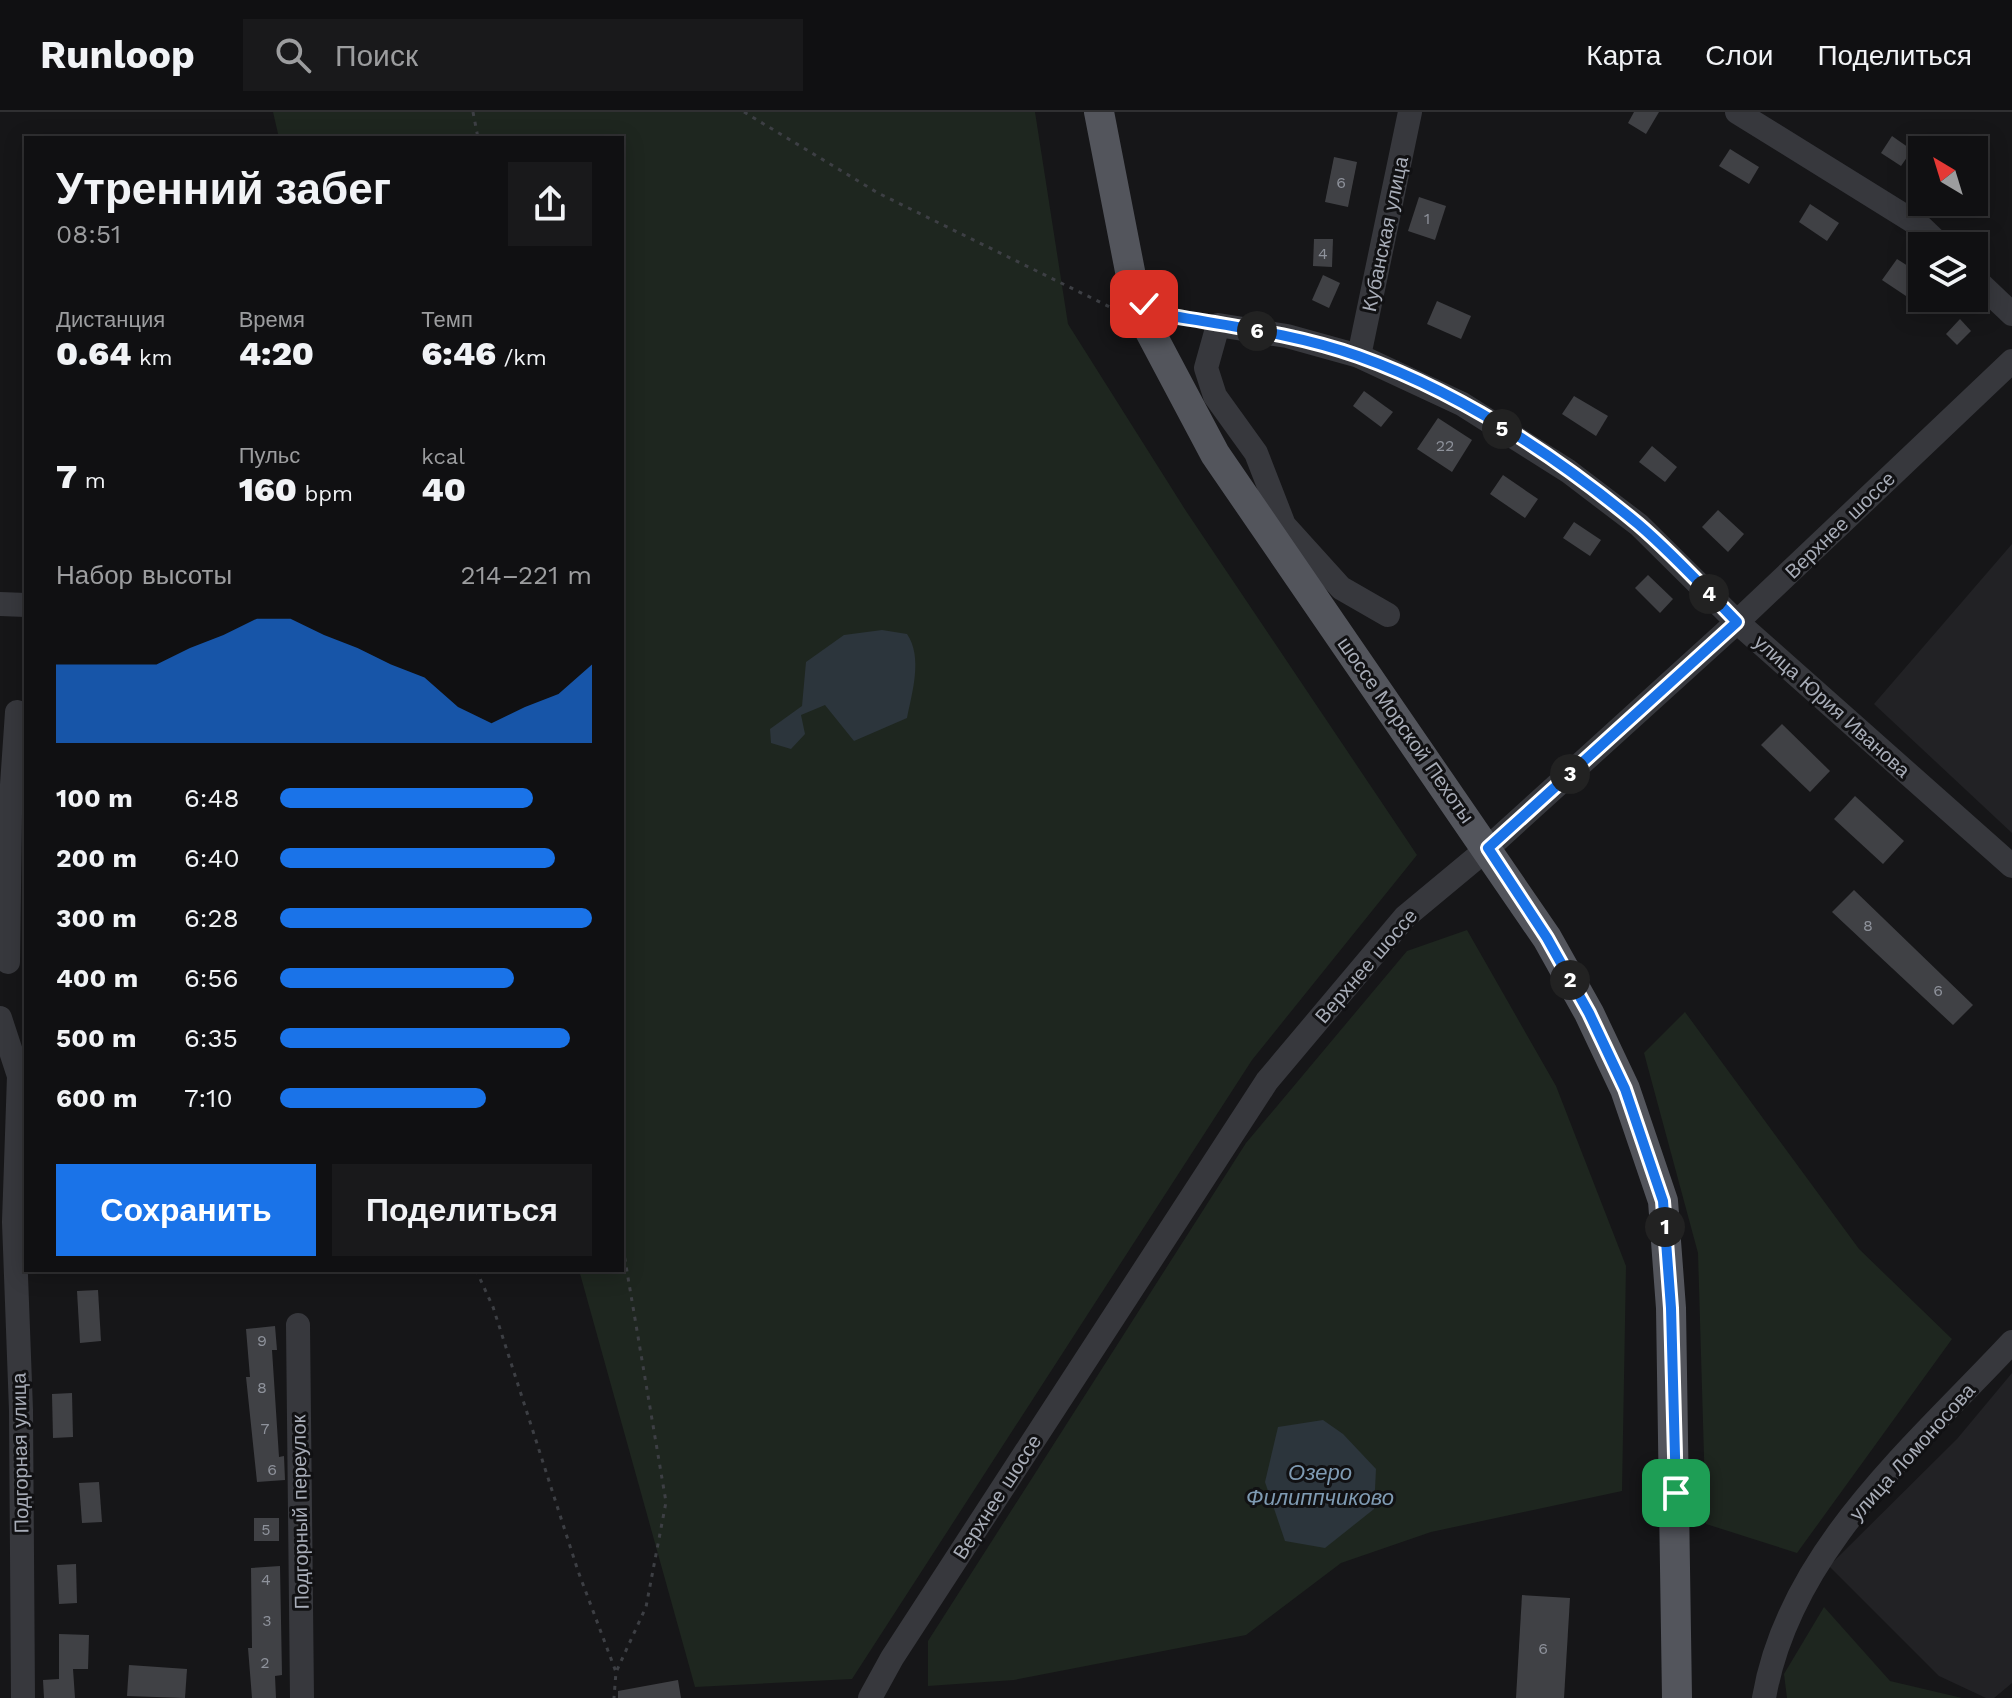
<!DOCTYPE html>
<html lang="ru">
<head>
<meta charset="utf-8">
<style>
  :root { --surface:#101012; --page:#19191b; --text:#f1f3f6; --muted:#9c9d9f; --line:#303032; --accent:#1a73e8 }
  body { margin:0; font-family:"Work Sans",sans-serif; background:var(--page); color:var(--text); height:100vh; display:flex; flex-direction:column; font-size:30px; white-space:nowrap }
  * { box-sizing:border-box; margin:0 }
  p { font-size:26px; color:var(--muted) }
  .icon { flex:none; width:44px; height:44px; fill:none; stroke:currentColor; stroke-width:2; stroke-linecap:round; stroke-linejoin:round }
  .map { position:relative; flex:1; overflow:hidden }
  .drawer { position:absolute; left:24px; top:24px; width:600px; height:1136px; display:flex; flex-direction:column; background:var(--surface); border-radius:0px; box-shadow:0 4px 20px #0003,0 0 0 2px var(--line) }
  .drawer>* { flex:none }
  .needle { width:52px; rotate:322deg }
  .buttons { position:absolute; left:1908px; top:24px; display:grid; gap:16px }
  .buttons a { display:grid; place-items:center; width:80px; height:80px; border-radius:0px; background:var(--surface); box-shadow:0 4px 20px #0003,0 0 0 2px var(--line); font-size:40px }
  .pin { position:absolute; display:grid; place-items:center; width:68px; height:68px; color:#fff; margin:-34px; border-radius:16px; box-shadow:0 4px 12px #0006 }
  .km { position:absolute; width:40px; height:40px; margin:-20px; border-radius:50%; background:#222; color:#fff; font-size:22px; line-height:40px; text-align:center }
  .round { display:grid; place-items:center; flex:none; width:84px; height:84px; border-radius:0px; background:var(--page) }
  .summary { display:flex; align-items:center; justify-content:space-between; height:136px; padding:0 32px }
  h1 { font-size:44px; font-weight:800; line-height:60px }
  .figures { display:grid; grid-template-columns:repeat(3,1fr); gap:12px; height:136px; padding:8px 32px }
  .figures div { display:grid; align-content:center }
  .figures b { font-size:34px; font-weight:800 }
  .figures small { font-size:22px; font-weight:400 }
  .figures p { font-size:22px }
  .chart { height:224px; padding:16px 32px }
  .chart p { display:flex; justify-content:space-between }
  .chart svg { width:100%; height:144px; margin-top:8px; fill:var(--accent); opacity:.7 }
  .cta { display:flex; gap:16px; margin-top:auto; padding:16px 32px }
  .cta a { flex:1; height:92px; border-radius:0px; background:var(--accent); color:#fff; font-size:32px; font-weight:800; line-height:92px; text-align:center }
  .cta a+a { background:var(--page); color:var(--text) }
  ul { padding:0 32px; list-style:none; font-size:26px }
  li { display:grid; grid-template-columns:128px 96px 1fr; align-items:center; height:60px }
  li i { height:20px; border-radius:10px; background:var(--accent) }
  header { display:flex; align-items:center; gap:48px; box-sizing:border-box; height:112px; padding:0 40px; background:var(--surface); border-bottom:2px solid var(--line) }
  header strong { font-size:38px }
  nav { display:flex; gap:44px; margin-inline-start:auto; font-size:28px }
  .search { width:560px; height:72px; background:var(--page); display:flex; align-items:center; gap:20px; box-sizing:border-box; padding:0 28px; border-radius:0px; color:var(--muted); font-size:30px }
  .map>svg:first-child { display:block }
  .built { fill:#222225 }
  .green { fill:#1e261f }
  .water { fill:#2c353c }
  .building { fill:#404145 }
  .lines { fill:none; stroke-linecap:round; stroke-linejoin:round }
  .path { stroke:#3d3f44; stroke-width:3; stroke-dasharray:4 6; stroke-linecap:butt }
  .minor { stroke:#37383d; stroke-width:24 }
  .major { stroke:#53555c; stroke-width:30 }
  .route-casing { stroke:#fff; stroke-width:16 }
  .route { stroke:#1a73e8; stroke-width:10 }
  .labels { text-anchor:middle; stroke-width:6; stroke-linejoin:round; paint-order:stroke }
  .number-label { font-size:16px; fill:#8e929b }
  .street-label { font-size:20px; fill:#a8adb8; stroke:#111113 }
  .water-label { font-size:22px; font-style:italic; fill:#7f9bb3; stroke:#111113 }
</style>
</head>
<body>
<header>
<strong>Runloop</strong>
<div class="search"><svg class="icon" aria-label="search" viewBox="0 0 24 24"><circle cx="10" cy="10" r="6"/><path d="M15 15l6 6"/></svg>Поиск</div>
<nav><a>Карта</a><a>Слои</a><a>Поделиться</a></nav>
</header>
<div class="map">
<svg width="2012" height="1586" viewBox="0 0 2012 1586">
  <rect width="100%" height="100%" fill="#161618"/>
  <!-- built -->
  <g class="built">
    <path d="M2012 432V721L1874 592Z"/>
    <path d="M2012 1261V1571L1994 1586H1986L1939 1564 1829 1454 1957 1327Z"/>
  </g>
  <!-- green -->
  <g class="green">
    <path d="M273 0H1035L1068 212 1186 399 1417 743 1252 948 852 1567 695 1575 579 1158H622V26H279Z"/>
    <path d="M1467 818 1556 974 1626 1154 1622 1379 1431 1420 1341 1451 1246 1523 1014 1568 928 1574V1529L1246 1031 1407 839Z"/>
    <path d="M1685 900 1859 1137 1952 1227 1797 1441 1706 1412 1698 1141 1644 941Z"/>
    <path d="M1824 1495 1890 1569 1962 1586H1787L1784 1562Z"/>
  </g>
  <!-- water -->
  <g class="water">
    <path d="M882 518 907 522C923 545 912 581 907 606L854 629 825 593 801 603 805 622 791 637 771 631 770 617 802 594 806 550 844 523Z"/>
    <path d="M1323 1308 1343 1322 1376 1357 1374 1397 1325 1436 1285 1429 1265 1370 1278 1315Z"/>
  </g>
  <!-- building -->
  <g class="building">
    <path d="M1634 0H1659L1646 22 1628 11Z"/>
    <path d="M1892 24 1912 38 1901 54 1881 41Z"/>
    <path d="M1730 37 1759 55 1749 72 1719 54Z"/>
    <path d="M1334 45 1357 50 1348 95 1325 90Z"/>
    <path d="M1419 85 1446 94 1435 128 1408 119Z"/>
    <path d="M1810 92 1839 111 1827 129 1799 110Z"/>
    <path d="M1314 127H1333L1332 155 1313 154Z"/>
    <path d="M1897 147 1922 163V173L1912 188 1882 168Z"/>
    <path d="M1323 163 1340 171 1329 196 1312 188Z"/>
    <path d="M1437 189 1471 204 1461 227 1427 212Z"/>
    <path d="M1960 207 1971 219 1957 233 1946 222Z"/>
    <path d="M1364 279 1393 300 1381 315 1353 294Z"/>
    <path d="M1574 284 1608 304 1596 324 1562 302Z"/>
    <path d="M1438 306 1472 328 1452 360 1417 337Z"/>
    <path d="M1652 334 1677 355 1665 370 1639 350Z"/>
    <path d="M1503 363 1538 387 1525 406 1490 382Z"/>
    <path d="M1718 398 1744 422 1728 440 1702 415Z"/>
    <path d="M1574 410 1601 428 1590 444 1563 426Z"/>
    <path d="M1648 463 1673 487 1660 501 1635 476Z"/>
    <path d="M1782 612 1830 659 1810 680 1761 633Z"/>
    <path d="M1855 684 1904 729 1883 752 1834 707Z"/>
    <path d="M1854 778 1973 893 1953 913 1832 800Z"/>
    <path d="M98 1178 101 1229 80 1231 77 1179Z"/>
    <path d="M275 1214 277 1238H272L279 1345 284 1344 285 1368 257 1370 246 1265H250L246 1217Z"/>
    <path d="M72 1281 73 1325 53 1326 52 1282Z"/>
    <path d="M99 1370 102 1410 82 1411 79 1371Z"/>
    <rect x="254" y="1406" width="25" height="23"/>
    <path d="M76 1452 77 1491 59 1492 57 1453Z"/>
    <path d="M280 1454 282 1563 275 1564 276 1586H252L248 1536H252L251 1456Z"/>
    <path d="M1522 1483 1570 1486 1564 1586H1516Z"/>
    <path d="M59 1522 89 1523 88 1557H73L75 1586H44L43 1568 59 1567Z"/>
    <path d="M129 1553 187 1557 185 1586 127 1584Z"/>
    <path d="M678 1568 681 1586H618V1579Z"/>
  </g>
  <g class="lines">
    <!-- path -->
    <g class="path">
      <path d="M473 0 478 26"/>
      <path d="M744 0 878 81 1114 197"/>
      <path d="M1167 204 1199 210"/>
      <path d="M476 1158 493 1195 578 1459 616 1560 614 1586"/>
      <path d="M617 1558 646 1495 666 1390 622 1130"/>
    </g>
    <!-- minor -->
    <g class="minor">
      <path d="M1737 0 1919 113 1941 134"/>
      <path d="M1974 166 2012 202"/>
      <path d="M1359 244 1410 0"/>
      <path d="M0 492 26 493"/>
      <path d="M1388 503 1341 476 1284 413 1256 341 1215 284 1206 256 1218 213 1287 224 1359 244 1462 292 1568 359 1639 413 1737 510 2012 754"/>
      <path d="M8 850 10 702 17 600"/>
      <path d="M0 906 19 964 14 1110 21 1298 23 1586"/>
      <path d="M298 1213 302 1586"/>
      <path d="M870 1586 892 1546 1267 969 1405 805 1488 736 1737 510 2012 249"/>
      <path d="M1764 1586C1789 1439 1915 1334 2012 1230"/>
    </g>
    <!-- major -->
    <path class="major" d="M1099 0 1137 195 1215 342 1547 826 1589 901 1625 977 1663 1089 1671 1196 1677 1586"/>
  </g>
  <g class="lines">
    <!-- route casing -->
    <g class="route-casing">
      <path id="route" d="M1144 192 1150 200C1219 213 1291 220 1358 244 1459 280 1556 344 1638 412 1673 442 1705 477 1737 510L1488 736 1547 826 1589 901 1625 977 1663 1089 1671 1196 1676 1381"/>
    </g>
    <!-- route -->
    <use href="#route" class="route"/>
  </g>
  <g class="labels">
    <!-- number labels -->
    <g class="number-label">
      <text x="1341" y="76">6</text>
      <text x="1427" y="112">1</text>
      <text x="1323" y="147">4</text>
      <text x="1445" y="339">22</text>
      <text x="1868" y="819">8</text>
      <text x="1938" y="884">6</text>
      <text x="262" y="1234">9</text>
      <text x="262" y="1281">8</text>
      <text x="265" y="1322">7</text>
      <text x="272" y="1363">6</text>
      <text x="266" y="1423">5</text>
      <text x="266" y="1473">4</text>
      <text x="267" y="1514">3</text>
      <text x="1543" y="1542">6</text>
      <text x="265" y="1556">2</text>
    </g>
    <!-- street labels -->
    <g class="street-label">
      <text transform="translate(1385 122) rotate(-78)" y="7">Кубанская улица</text>
      <text transform="translate(1840 413) rotate(-44)" y="7">Верхнее шоссе</text>
      <text transform="translate(1832 594) rotate(42)" y="7">улица Юрия Иванова</text>
      <text transform="translate(1406 618) rotate(55)" y="7">шоссе Морской Пехоты</text>
      <text transform="translate(1366 854) rotate(-49)" y="7">Верхнее шоссе</text>
      <text transform="translate(1912 1340) rotate(-48)" y="7">улица Ломоносова</text>
      <text transform="translate(20 1341) rotate(-91)" y="7">Подгорная улица</text>
      <text transform="translate(997 1385) rotate(-57)" y="7">Верхнее шоссе</text>
      <text transform="translate(300 1400) rotate(-91)" y="7">Подгорный переулок</text>
    </g>
    <!-- water labels -->
    <g class="water-label">
      <text x="1320" y="1368">Озеро<tspan x="1320" dy="25">Филиппчиково</tspan></text>
    </g>
  </g>
</svg>
<div class="buttons">
<a><svg class="needle" viewBox="-14 -14 28 28"><path d="M0-13l5 13h-10z" fill="#e53935"/><path d="M0 13l5-13h-10z" fill="#9c9d9f"/></svg></a>
<a><svg class="icon" aria-label="layers" viewBox="0 0 24 24"><path d="M12 4l9 5-9 5-9-5zM3 14l9 5 9-5"/></svg></a>
</div>
<div class="pin" style="left:1676px;top:1381px;background:#1e9e55"><svg class="icon" aria-label="arrive" viewBox="0 0 24 24"><path d="M6 21V4h12l-3 4 3 4H6"/></svg></div>
<div class="pin" style="left:1144px;top:192px;background:#d93025"><svg class="icon" aria-label="check" viewBox="0 0 24 24"><path d="M5 12l5 5 9-10"/></svg></div>
<b class="km" style="left:1665px;top:1115px">1</b>
<b class="km" style="left:1570px;top:868px">2</b>
<b class="km" style="left:1570px;top:662px">3</b>
<b class="km" style="left:1709px;top:482px">4</b>
<b class="km" style="left:1502px;top:317px">5</b>
<b class="km" style="left:1257px;top:219px">6</b>
<section class="drawer">
<div class="summary"><div><h1>Утренний забег</h1><p>08:51</p></div><a class="round"><svg class="icon" aria-label="share" viewBox="0 0 24 24"><path d="M12 15V3M7 8l5-5 5 5M5 13v7h14v-7"/></svg></a></div>
<div class="figures">
<div><p>Дистанция</p><b>0.64<small> km</small></b></div>
<div><p>Время</p><b>4:20</b></div>
<div><p>Темп</p><b>6:46<small> /km</small></b></div>
</div>
<div class="figures">
<div><b>7<small> m</small></b></div>
<div><p>Пульс</p><b>160<small> bpm</small></b></div>
<div><p>kcal</p><b>40</b></div>
</div>
<div class="chart"><p><span>Набор высоты</span>214–221 m</p>
<svg viewBox="0 0 160 44" preserveAspectRatio="none"><path d="M0 44V20L10 20L20 20L30 20L40 15L50 11L60 6L70 6L80 11L90 15L100 20L110 24L120 33L130 38L140 33L150 29L160 20V44z"/></svg>
</div>
<ul>
<li><b>100 m</b>6:48<i style="width:81%"></i></li>
<li><b>200 m</b>6:40<i style="width:88%"></i></li>
<li><b>300 m</b>6:28<i style="width:100%"></i></li>
<li><b>400 m</b>6:56<i style="width:75%"></i></li>
<li><b>500 m</b>6:35<i style="width:93%"></i></li>
<li><b>600 m</b>7:10<i style="width:66%"></i></li>
</ul>
<div class="cta"><a>Сохранить</a><a>Поделиться</a></div>
</section>
</div>
</body>
</html>
